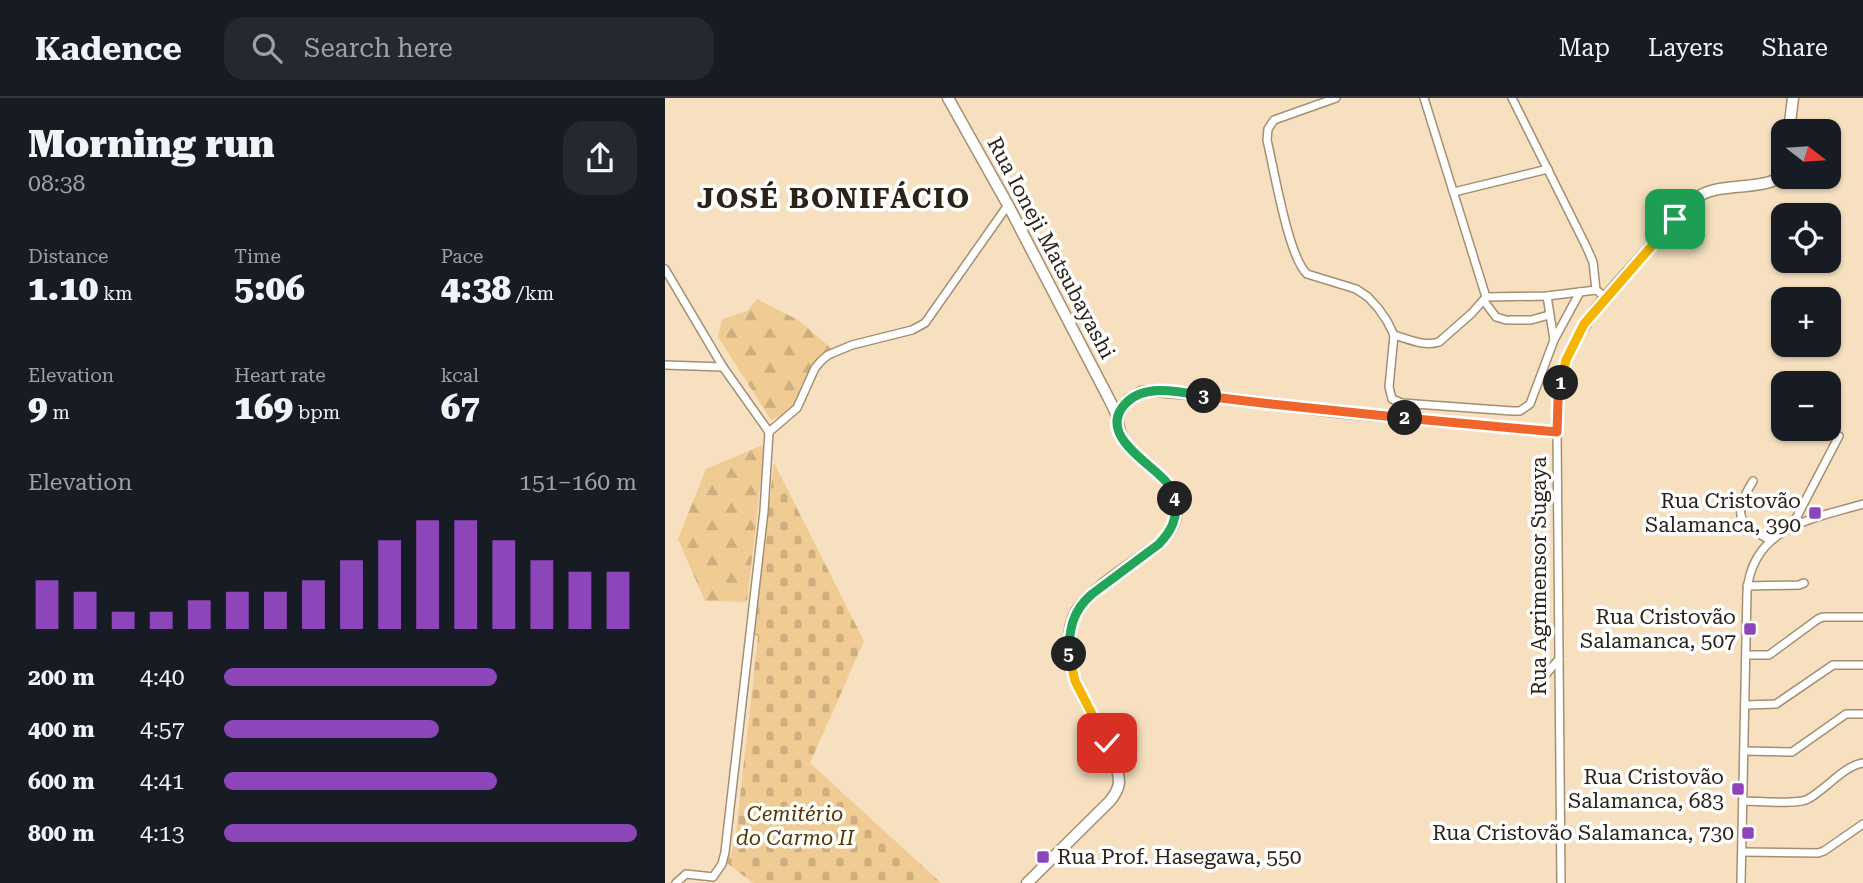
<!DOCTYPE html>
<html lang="en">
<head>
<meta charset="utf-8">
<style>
  :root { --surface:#171b24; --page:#242831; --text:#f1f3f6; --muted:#9ea1a6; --line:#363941; --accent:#8d46b9 }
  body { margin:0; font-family:"Roboto Serif",serif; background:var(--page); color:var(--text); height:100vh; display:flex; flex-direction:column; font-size:26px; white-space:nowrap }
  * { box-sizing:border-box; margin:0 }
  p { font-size:23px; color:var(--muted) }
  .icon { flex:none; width:38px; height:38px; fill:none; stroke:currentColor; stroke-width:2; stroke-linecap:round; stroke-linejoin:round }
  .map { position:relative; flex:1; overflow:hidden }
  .side { display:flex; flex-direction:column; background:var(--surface); width:665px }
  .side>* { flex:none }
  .needle { width:46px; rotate:107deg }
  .tools { position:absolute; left:1106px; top:21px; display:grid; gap:14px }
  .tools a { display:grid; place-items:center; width:70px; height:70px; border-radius:14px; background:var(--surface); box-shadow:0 2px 5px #0004; font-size:35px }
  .pin { position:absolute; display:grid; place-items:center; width:60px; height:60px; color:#fff; margin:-30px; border-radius:14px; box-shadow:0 4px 10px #0006 }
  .km { position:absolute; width:35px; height:35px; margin:-18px; border-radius:50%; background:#222; color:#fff; font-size:19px; line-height:35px; text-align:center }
  .round { display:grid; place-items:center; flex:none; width:74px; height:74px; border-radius:21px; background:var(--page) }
  .headline { display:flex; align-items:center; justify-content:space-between; height:119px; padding:0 28px }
  h1 { font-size:38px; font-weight:800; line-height:52px }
  .figures { display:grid; grid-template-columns:repeat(3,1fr); gap:10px; height:119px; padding:7px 28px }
  .figures div { display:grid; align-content:center }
  .figures b { font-size:35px; font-weight:800 }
  .figures small { font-size:19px; font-weight:400 }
  .figures p { font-size:19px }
  .chart { height:196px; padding:14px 28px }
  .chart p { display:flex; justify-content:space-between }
  .chart svg { width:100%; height:126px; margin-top:7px; stroke:var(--accent); stroke-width:6 }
  ul { padding:0 28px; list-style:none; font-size:23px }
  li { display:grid; grid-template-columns:112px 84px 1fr; align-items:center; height:52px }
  li i { height:18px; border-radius:9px; background:var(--accent) }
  header { display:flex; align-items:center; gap:42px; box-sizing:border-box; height:98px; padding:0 35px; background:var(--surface); border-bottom:2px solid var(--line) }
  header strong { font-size:33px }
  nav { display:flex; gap:38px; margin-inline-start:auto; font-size:24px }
  .search { width:490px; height:63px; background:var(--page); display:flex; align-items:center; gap:18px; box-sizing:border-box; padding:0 24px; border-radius:21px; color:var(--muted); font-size:26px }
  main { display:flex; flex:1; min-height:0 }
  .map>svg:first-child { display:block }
  .forest { fill:url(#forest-firs) }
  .cemetery { fill:url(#cemetery-stones) }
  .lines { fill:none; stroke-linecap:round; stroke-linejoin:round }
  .minor-casing { stroke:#a49071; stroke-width:10 }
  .secondary-casing { stroke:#a49071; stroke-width:13 }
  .minor { stroke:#fff; stroke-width:7 }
  .secondary { stroke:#fff; stroke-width:10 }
  .split-1-casing { stroke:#fff; stroke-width:14 }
  .split-2-casing { stroke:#fff; stroke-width:14 }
  .split-3-casing { stroke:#fff; stroke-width:14 }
  .split-4-casing { stroke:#fff; stroke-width:14 }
  .split-5-casing { stroke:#fff; stroke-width:14 }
  .split-6-casing { stroke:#fff; stroke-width:14 }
  .split-1 { stroke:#f5b400; stroke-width:9 }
  .split-2 { stroke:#f0652b; stroke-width:9 }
  .split-3 { stroke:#f0652b; stroke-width:9 }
  .split-4 { stroke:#22a559; stroke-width:9 }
  .split-5 { stroke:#22a559; stroke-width:9 }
  .split-6 { stroke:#f5b400; stroke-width:9 }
  .poi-dot { fill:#8d46b9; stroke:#fff; stroke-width:2.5 }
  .labels { text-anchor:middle; stroke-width:7; stroke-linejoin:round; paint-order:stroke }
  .street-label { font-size:21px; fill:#2b2317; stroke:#fff }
  .poi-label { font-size:21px; fill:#2b2317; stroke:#fff; text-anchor:end }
  .park-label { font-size:21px; font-style:italic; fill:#573900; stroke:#fff }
  .district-label { font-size:28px; font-weight:bold; letter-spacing:2px; fill:#2b2317; stroke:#fff }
</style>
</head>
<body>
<header>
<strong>Kadence</strong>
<div class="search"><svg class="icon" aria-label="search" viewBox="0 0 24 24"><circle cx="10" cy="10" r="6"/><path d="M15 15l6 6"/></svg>Search here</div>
<nav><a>Map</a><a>Layers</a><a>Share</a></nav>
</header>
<main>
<section class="side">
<div class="headline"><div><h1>Morning run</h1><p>08:38</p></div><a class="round"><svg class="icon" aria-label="share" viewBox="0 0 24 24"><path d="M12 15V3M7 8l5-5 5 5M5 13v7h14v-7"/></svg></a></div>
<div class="figures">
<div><p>Distance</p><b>1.10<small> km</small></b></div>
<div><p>Time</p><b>5:06</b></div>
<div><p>Pace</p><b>4:38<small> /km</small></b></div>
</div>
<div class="figures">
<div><p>Elevation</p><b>9<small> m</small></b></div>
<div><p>Heart rate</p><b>169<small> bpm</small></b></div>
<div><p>kcal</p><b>67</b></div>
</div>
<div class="chart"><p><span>Elevation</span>151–160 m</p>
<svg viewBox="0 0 160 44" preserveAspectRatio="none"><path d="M5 44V27M15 44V31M25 44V38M35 44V38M45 44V34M55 44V31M65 44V31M75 44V27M85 44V20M95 44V13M105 44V6M115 44V6M125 44V13M135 44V20M145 44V24M155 44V24"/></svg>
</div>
<ul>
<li><b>200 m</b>4:40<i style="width:66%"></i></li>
<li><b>400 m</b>4:57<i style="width:52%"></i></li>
<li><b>600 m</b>4:41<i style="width:66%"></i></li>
<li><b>800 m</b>4:13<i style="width:100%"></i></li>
</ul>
</section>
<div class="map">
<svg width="1198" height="785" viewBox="0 0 1198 785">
  <defs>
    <pattern id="forest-firs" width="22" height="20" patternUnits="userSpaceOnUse" patternTransform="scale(1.75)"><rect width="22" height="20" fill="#f0cb94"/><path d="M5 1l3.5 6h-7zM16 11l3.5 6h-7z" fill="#ceae7f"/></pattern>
    <pattern id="cemetery-stones" width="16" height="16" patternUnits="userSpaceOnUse" patternTransform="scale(1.75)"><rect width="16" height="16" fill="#f0cb94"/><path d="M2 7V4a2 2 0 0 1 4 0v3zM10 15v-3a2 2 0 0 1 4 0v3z" fill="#ceae7f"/></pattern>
  </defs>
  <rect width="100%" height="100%" fill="#f6e0bf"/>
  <!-- forest -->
  <g class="forest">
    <path d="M92 201 133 222 167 251 128 311 106 322 53 239 57 221 82 213Z"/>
    <path d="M100 346 82 504 40 503 13 441 41 371Z"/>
  </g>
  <!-- cemetery -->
  <path class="cemetery" d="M109 365 199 543 145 665 276 785H88L62 765 70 744 93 538 90 537V531Z"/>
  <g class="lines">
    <!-- minor casing -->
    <g class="minor-casing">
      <g id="minor">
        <path d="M671 0 609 22 603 31 602 42C609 71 623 158 642 176L691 191 703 199 713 210 722 223 729 237 724 289 727 301 737 305 847 313H855L865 306 889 242 915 194"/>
        <path d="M759 0 821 199 882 198 931 192 935 195"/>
        <path d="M847 0 921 148 928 164 931 192"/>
        <path d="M789 94 883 71"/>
        <path d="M0 171 58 269 104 334"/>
        <path d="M882 198 889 242"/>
        <path d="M819 203 831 219 841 222"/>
        <path d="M845 222H866L884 217"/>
        <path d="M729 237C743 241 760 249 774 244L807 215 821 199"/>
        <path d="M0 267 58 269"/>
        <path d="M104 334 132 310 150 270 156 263 163 257 187 247 247 232 260 225 343 107"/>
        <path d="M892 334 896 785"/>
        <path d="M1088 383C1068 416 1071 424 1105 442"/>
        <path d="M1127 428 1174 338"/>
        <path d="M1082 488 1134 487 1139 485"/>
        <path d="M1081 557H1104L1153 521 1158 519H1198"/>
        <path d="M871 588 894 561"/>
        <path d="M1080 607 1111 606 1168 567H1198"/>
        <path d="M1079 653 1127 654 1181 616H1198"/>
        <path d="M1078 703C1092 703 1133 707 1143 701 1160 692 1180 667 1198 665"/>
        <path d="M1077 754 1153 755 1159 753 1198 726"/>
        <path d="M11 785 21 776 48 779 57 766 60 754 99 413 104 334"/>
        <path d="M1076 785 1082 494C1087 429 1147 421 1198 406"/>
      </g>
    </g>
    <!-- secondary casing -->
    <g class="secondary-casing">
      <g id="secondary">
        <path d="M283 0 343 107 443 299C446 305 450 312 452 319 454 329 454 336 460 345 476 367 507 377 511 408 513 424 505 435 494 446 473 462 422 493 411 514 406 523 404 534 404 545 402 588 434 620 448 659 451 667 454 676 454 685 453 692 449 698 445 703L362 785"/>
        <path d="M1124 33 1128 0"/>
        <path d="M452 320 458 308 464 301 476 294 489 293 526 296 673 314 892 334C893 310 893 284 902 261 919 217 954 185 984 150 999 132 1015 108 1036 97 1060 84 1099 93 1118 77"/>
      </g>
    </g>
    <!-- minor -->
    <use href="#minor" class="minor"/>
    <!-- secondary -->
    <use href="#secondary" class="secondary"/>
  </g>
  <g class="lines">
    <!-- split-1 casing -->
    <g class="split-1-casing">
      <path id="split-1" d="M896 285 901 262 919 226 1010 121"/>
    </g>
    <!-- split-2 casing -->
    <g class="split-2-casing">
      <path id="split-2" d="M740 320 892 334 893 303 896 285"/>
    </g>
    <!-- split-3 casing -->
    <g class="split-3-casing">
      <path id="split-3" d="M539 298 606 306 740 320"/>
    </g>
    <!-- split-4 casing -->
    <g class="split-4-casing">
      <path id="split-4" d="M510 401C508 395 506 391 503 386 487 365 430 337 461 305 480 285 515 294 539 298"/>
    </g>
    <!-- split-5 casing -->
    <g class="split-5-casing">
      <path id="split-5" d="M404 556C404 532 407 513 427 496L494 446C507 432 513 420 510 401"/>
    </g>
    <!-- split-6 casing -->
    <g class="split-6-casing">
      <path id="split-6" d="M404 556 410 583 442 645"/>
    </g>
    <!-- split-1 -->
    <use href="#split-1" class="split-1"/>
    <!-- split-2 -->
    <use href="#split-2" class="split-2"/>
    <!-- split-3 -->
    <use href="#split-3" class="split-3"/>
    <!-- split-4 -->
    <use href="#split-4" class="split-4"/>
    <!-- split-5 -->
    <use href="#split-5" class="split-5"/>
    <!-- split-6 -->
    <use href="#split-6" class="split-6"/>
  </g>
  <!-- markers -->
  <g class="poi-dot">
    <rect x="1143" y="408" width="14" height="14" rx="3.5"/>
    <rect x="1078" y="524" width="14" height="14" rx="3.5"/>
    <rect x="1066" y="684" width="14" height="14" rx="3.5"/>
    <rect x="1076" y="728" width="14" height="14" rx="3.5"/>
    <rect x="371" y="752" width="14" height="14" rx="3.5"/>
  </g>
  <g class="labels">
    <!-- street labels -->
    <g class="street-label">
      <text transform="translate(386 150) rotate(62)" y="7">Rua Ioneji Matsubayashi</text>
      <text transform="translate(874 478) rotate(-90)" y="7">Rua Agrimensor Sugaya</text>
    </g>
    <!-- poi labels -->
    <g class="poi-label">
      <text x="1136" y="410">Rua Cristovão<tspan x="1136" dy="24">Salamanca, 390</tspan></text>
      <text x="1071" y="526">Rua Cristovão<tspan x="1071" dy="24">Salamanca, 507</tspan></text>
      <text x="1059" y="686">Rua Cristovão<tspan x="1059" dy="24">Salamanca, 683</tspan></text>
      <text x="1069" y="742">Rua Cristovão Salamanca, 730</text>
      <text x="392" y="766" text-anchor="start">Rua Prof. Hasegawa, 550</text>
    </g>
    <!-- park labels -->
    <g class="park-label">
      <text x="130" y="723">Cemitério<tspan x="130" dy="24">do Carmo II</tspan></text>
    </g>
    <!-- district labels -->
    <g class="district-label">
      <text x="169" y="110">JOSÉ BONIFÁCIO</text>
    </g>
  </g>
</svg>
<div class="tools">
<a><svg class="needle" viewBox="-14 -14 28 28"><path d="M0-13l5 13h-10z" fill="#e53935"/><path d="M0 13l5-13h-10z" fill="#9ea1a6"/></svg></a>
<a><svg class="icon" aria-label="locate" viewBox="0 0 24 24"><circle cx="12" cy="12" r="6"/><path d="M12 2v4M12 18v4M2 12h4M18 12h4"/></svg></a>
<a>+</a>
<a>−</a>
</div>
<div class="pin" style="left:1010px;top:121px;background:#1e9e55"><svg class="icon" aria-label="arrive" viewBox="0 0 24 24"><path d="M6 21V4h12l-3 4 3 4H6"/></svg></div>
<div class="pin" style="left:442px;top:645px;background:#d93025"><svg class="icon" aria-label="check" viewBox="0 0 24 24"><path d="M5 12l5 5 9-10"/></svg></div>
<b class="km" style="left:896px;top:285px">1</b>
<b class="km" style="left:740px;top:320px">2</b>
<b class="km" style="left:539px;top:298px">3</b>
<b class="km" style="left:510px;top:401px">4</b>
<b class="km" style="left:404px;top:556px">5</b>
</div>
</main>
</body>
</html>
